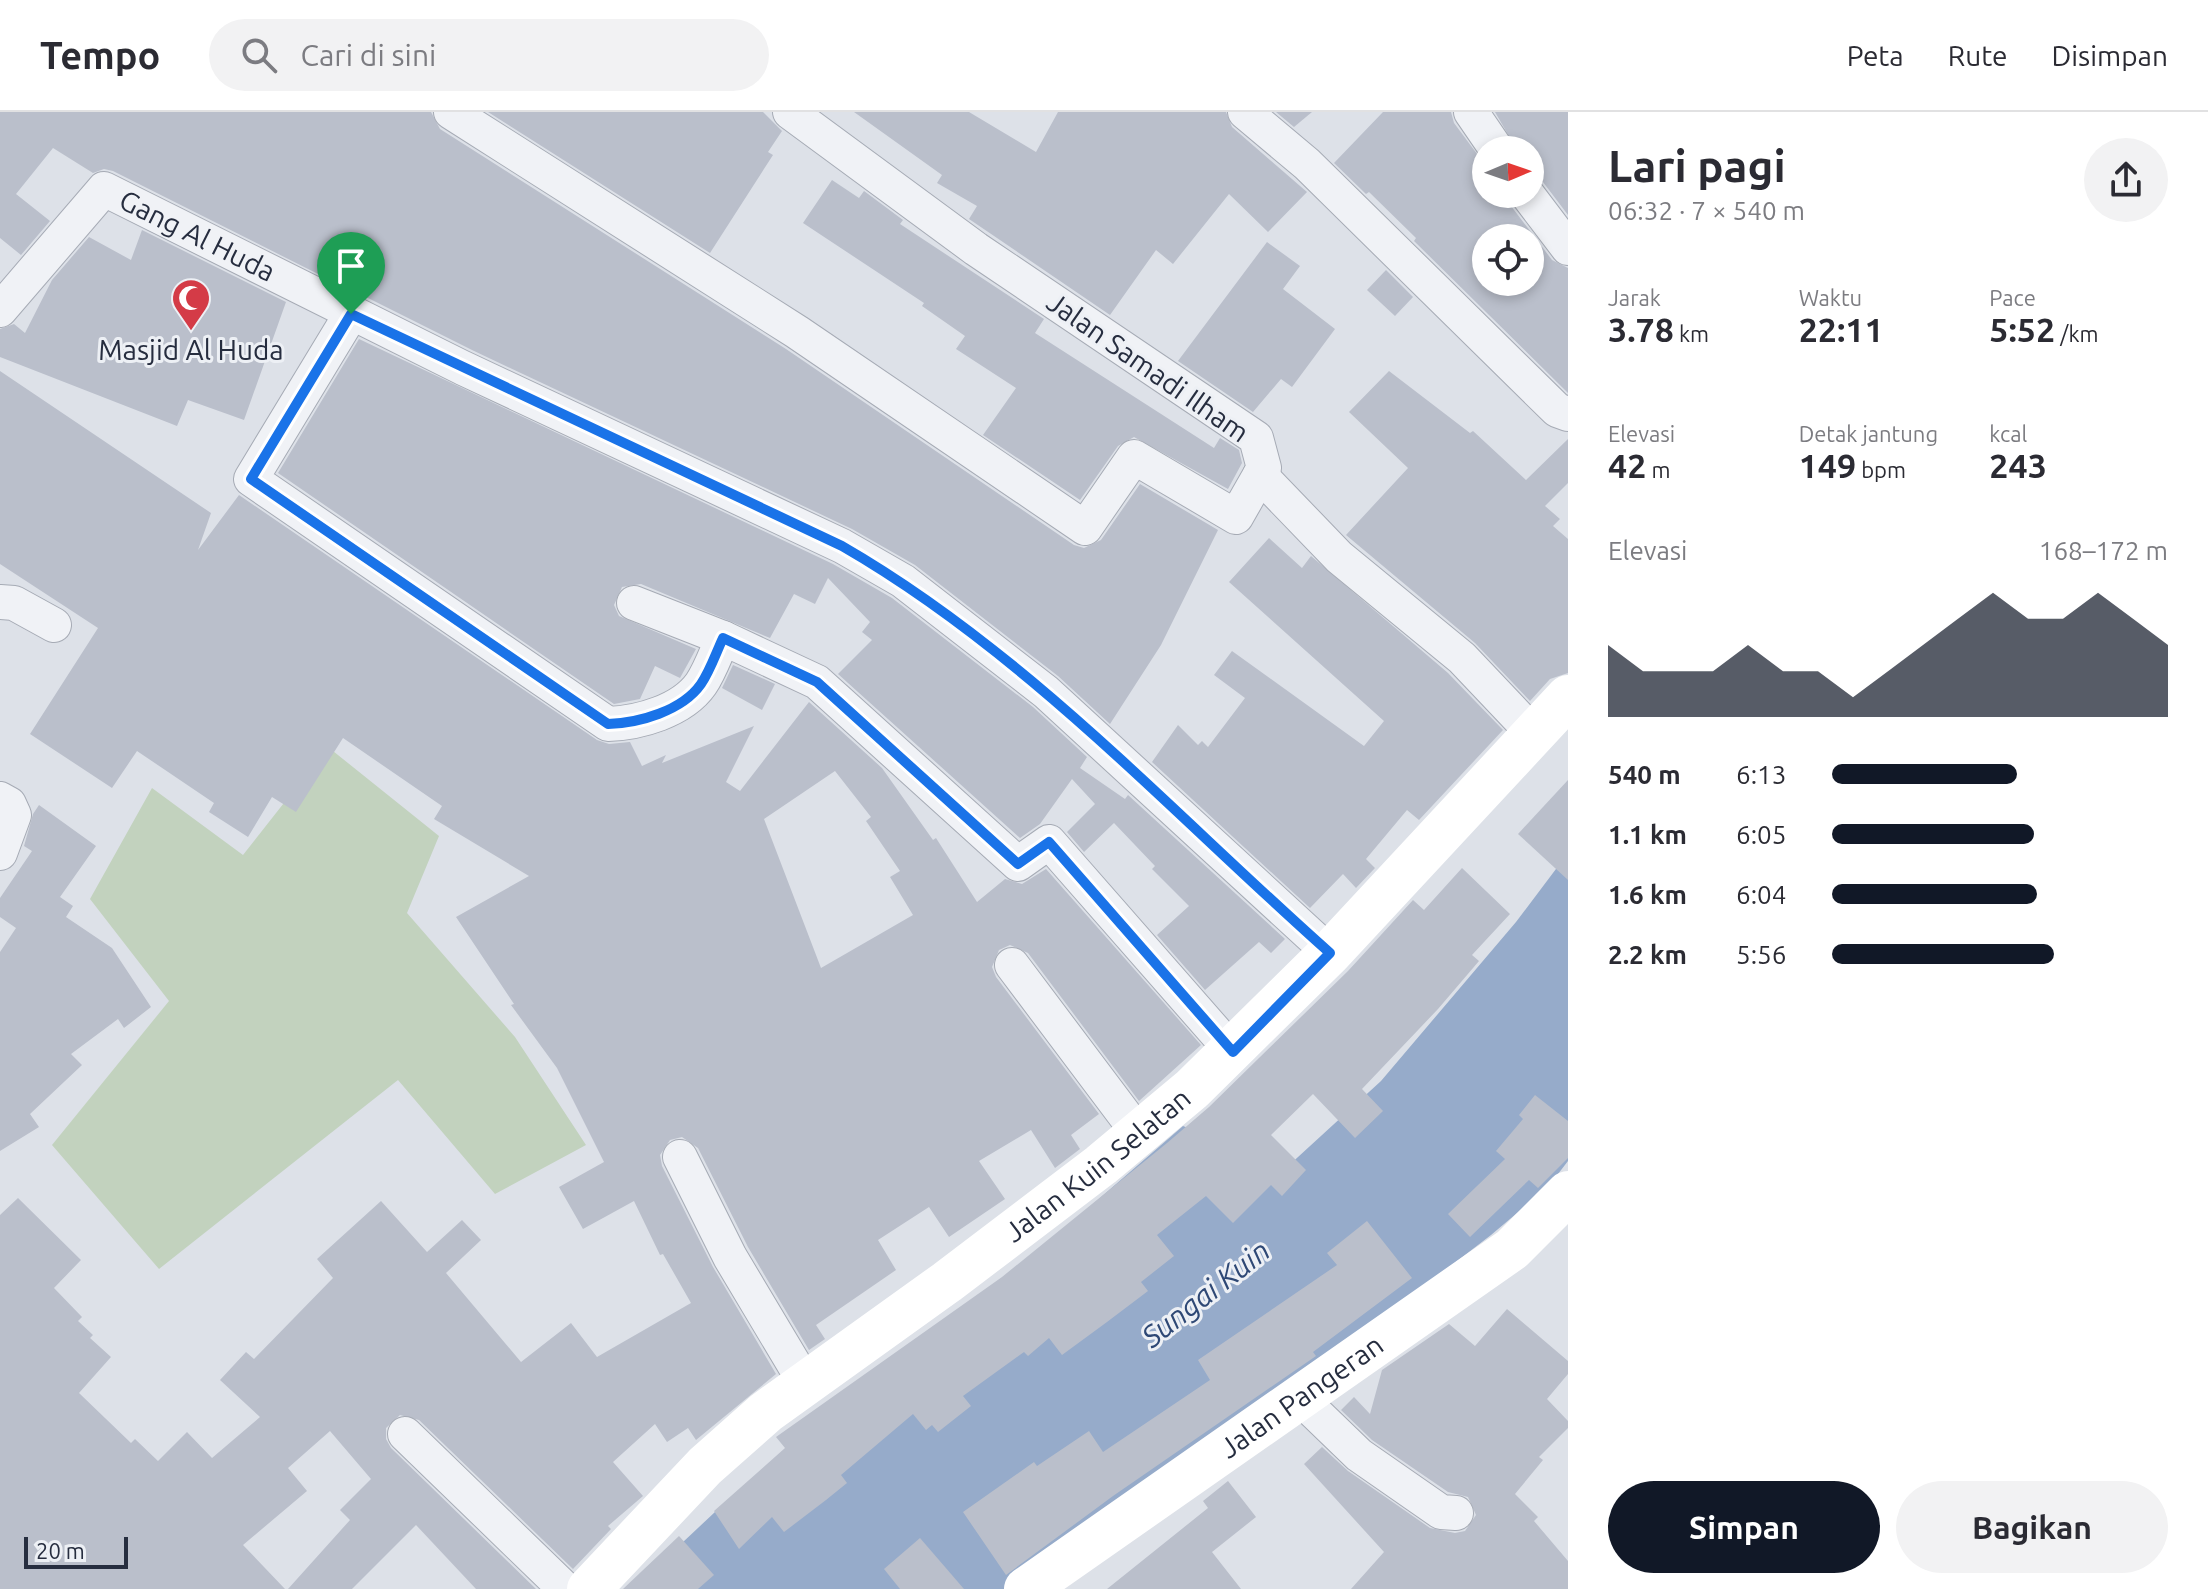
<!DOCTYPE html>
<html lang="id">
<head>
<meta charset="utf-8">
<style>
  :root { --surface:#fff; --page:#f2f2f3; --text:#2b2b33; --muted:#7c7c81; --line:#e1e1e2; --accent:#111827 }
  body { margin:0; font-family:Ubuntu,sans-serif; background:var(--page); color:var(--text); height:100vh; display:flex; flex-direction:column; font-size:30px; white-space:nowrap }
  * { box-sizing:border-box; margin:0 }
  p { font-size:26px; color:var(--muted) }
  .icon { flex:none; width:44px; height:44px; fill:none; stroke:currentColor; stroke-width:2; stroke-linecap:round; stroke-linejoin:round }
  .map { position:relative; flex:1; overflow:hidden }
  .sheet { display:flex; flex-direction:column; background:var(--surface); width:640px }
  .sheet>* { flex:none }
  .needle { width:52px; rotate:88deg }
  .controls { position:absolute; left:1472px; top:24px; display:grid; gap:16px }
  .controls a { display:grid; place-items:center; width:72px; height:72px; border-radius:50%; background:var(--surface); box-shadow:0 4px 12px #0003; font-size:40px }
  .scale { position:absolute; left:24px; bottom:20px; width:104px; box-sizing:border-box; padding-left:8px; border:4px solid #262d3f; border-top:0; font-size:22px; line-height:28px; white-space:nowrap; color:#262d3f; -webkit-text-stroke:6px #edf0f5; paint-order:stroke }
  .pin { position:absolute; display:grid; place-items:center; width:68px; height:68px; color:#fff; margin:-82px -34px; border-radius:50% 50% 50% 0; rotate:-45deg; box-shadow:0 0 8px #0007 }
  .pin .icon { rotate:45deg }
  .round { display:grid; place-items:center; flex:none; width:84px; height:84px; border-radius:42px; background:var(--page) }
  .headline { display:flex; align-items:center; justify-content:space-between; height:136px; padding:0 40px }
  h1 { font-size:44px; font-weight:700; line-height:60px }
  .stats { display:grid; grid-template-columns:repeat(3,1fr); gap:12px; height:136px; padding:8px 40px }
  .stats div { display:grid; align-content:center }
  .stats b { font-size:34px; font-weight:700 }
  .stats small { font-size:22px; font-weight:400 }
  .stats p { font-size:22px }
  .chart { height:224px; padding:16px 40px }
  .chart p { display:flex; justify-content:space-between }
  .chart svg { width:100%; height:144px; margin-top:8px; fill:var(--accent); opacity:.7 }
  .cta { display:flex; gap:16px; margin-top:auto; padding:16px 40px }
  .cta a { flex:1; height:92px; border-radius:48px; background:var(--accent); color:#fff; font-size:32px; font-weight:700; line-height:92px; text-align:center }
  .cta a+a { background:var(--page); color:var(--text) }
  ul { padding:0 40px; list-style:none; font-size:26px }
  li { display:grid; grid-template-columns:128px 96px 1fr; align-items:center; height:60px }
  li i { height:20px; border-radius:10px; background:var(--accent) }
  header { display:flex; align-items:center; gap:48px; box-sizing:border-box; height:112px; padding:0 40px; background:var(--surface); border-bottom:2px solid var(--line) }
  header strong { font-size:38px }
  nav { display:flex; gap:44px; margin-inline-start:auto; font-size:28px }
  .search { width:560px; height:72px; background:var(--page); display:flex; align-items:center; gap:20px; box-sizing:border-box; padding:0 28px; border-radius:44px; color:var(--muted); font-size:30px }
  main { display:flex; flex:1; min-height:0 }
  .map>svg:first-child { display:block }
  .green { fill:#c2d2be }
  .water { fill:#96abca }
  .building { fill:#babfcb; fill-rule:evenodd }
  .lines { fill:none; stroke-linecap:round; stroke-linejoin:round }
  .street-casing { stroke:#a6abb5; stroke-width:36 }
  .street { stroke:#f0f2f6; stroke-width:34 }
  .secondary { stroke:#fff; stroke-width:44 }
  .route-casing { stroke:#fff; stroke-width:16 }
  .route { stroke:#1a73e8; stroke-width:10 }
  .labels { text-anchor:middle; stroke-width:6; stroke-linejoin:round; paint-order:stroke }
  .street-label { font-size:28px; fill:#262d3f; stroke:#edf0f5 }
  .poi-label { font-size:28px; fill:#262d3f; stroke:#edf0f5 }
  .water-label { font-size:30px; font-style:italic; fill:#2e4875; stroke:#edf0f5 }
</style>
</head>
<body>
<header>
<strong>Tempo</strong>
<div class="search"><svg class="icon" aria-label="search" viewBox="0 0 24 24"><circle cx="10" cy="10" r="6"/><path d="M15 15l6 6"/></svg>Cari di sini</div>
<nav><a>Peta</a><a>Rute</a><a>Disimpan</a></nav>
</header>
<main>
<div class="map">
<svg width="1568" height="1477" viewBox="0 0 1568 1477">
  <rect width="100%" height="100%" fill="#dde1e8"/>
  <!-- green -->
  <path class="green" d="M328 635 439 724 407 801 515 925 586 1033 495 1082 398 968 159 1157 52 1033 169 889 90 787 152 676 243 743Z"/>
  <!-- water -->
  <path class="water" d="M1568 741V1049L1548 1075 1491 1123 1266 1296 1006 1477H633L715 1400 1017 1158 1183 1014 1286 1056 1381 969 1516 810Z"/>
  <!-- building -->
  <g class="building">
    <path d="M0 0H431L440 17 786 237 1074 433 1084 436 1101 428 1140 372 1218 418 1161 533 1110 612 1058 564 915 453 852 417 472 238 364 184 332 164 330 168 113 59 104 57 93 61 53 36 16 82 50 109 21 143 0 126Z"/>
    <path d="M488 0H763L782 19 768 40 773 43 710 141Z"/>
    <path d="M854 0H969L1036 40 1058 0H1226L1232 15 1307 80 1268 120 1229 82 1173 152 1156 138 1110 203 969 107 977 94 937 71 942 63Z"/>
    <path d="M1276 0H1312L1294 15Z"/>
    <path d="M1383 0H1451L1454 11 1486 54V82H1507L1511 94 1552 148 1568 156V281L1414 129 1416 126 1369 80 1366 82 1334 51ZM1486 126H1530V170H1486Z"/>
    <path d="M1495 0H1568V103L1543 70 1530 63V38H1517Z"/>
    <path d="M832 68 859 86 864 79 903 108 900 112 1044 207 1035 221 1214 336 1220 326 1239 338 1242 351 1228 377 1134 325 1118 334 1080 388 983 323 1016 276 956 237 965 224 922 194 924 191 803 111Z"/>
    <path d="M142 118 286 190 244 308 188 288 177 314 0 245V217L14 212 25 221 52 168 89 125 131 148Z"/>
    <path d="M1267 130 1300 154 1283 177 1335 217 1292 275 1281 267 1253 300 1178 249Z"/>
    <path d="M1386 158 1413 185 1395 204 1367 178Z"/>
    <path d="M359 227 833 452 892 486 1033 595 1087 645 1080 656 1125 687 1128 683 1285 827 1271 841 1259 830 1205 878 1157 823 1189 794 1152 757 1155 754 1114 711 1084 740 1067 720 1095 692 1072 667 1040 712 1020 726 838 562 872 528 862 520 870 510 828 466 815 492 794 482 770 526 641 472 622 475 614 493 619 504 696 537 680 566 655 554 640 587 614 592 278 361Z"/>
    <path d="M0 259 211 401 198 438 239 383 597 628 609 632 630 630 642 654 666 643 662 651 754 614 726 670 740 679 809 590 882 656 933 728 936 726 977 790 1005 767 1022 772 1046 757 1201 933 1139 989 1028 841 1010 833 999 838 992 855 996 865 1099 1002 1071 1023 1080 1037 1055 1056 1031 1018 979 1049 1005 1087 949 1125 929 1095 878 1128 896 1158 816 1213 825 1227 809 1238 748 1135 698 1036 682 1025 670 1028 660 1043 662 1054 713 1155 776 1262 696 1328 688 1316 667 1330 655 1312 613 1350 643 1384 608 1414 611 1417 573 1457 419 1308 400 1303 386 1316V1327L391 1336 536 1477H476L416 1413 352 1477H288L350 1408 340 1398 371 1367 330 1319 288 1356 307 1379 243 1433 285 1477H0V1103L18 1086 81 1148 54 1176 82 1205 78 1209 93 1223 90 1226 111 1245 79 1281 131 1331 135 1327 158 1349 187 1320 212 1346 260 1305 220 1268 246 1240 254 1247 333 1166 317 1147 381 1089 427 1140 462 1108 481 1128 446 1161 521 1250 571 1211 597 1245 691 1191 663 1142 660 1143 634 1089 583 1117 559 1075 604 1050 557 956 511 893 514 892 456 805 529 764 434 707 442 694 343 626 296 700 272 685 248 725 209 700 214 691 137 639 112 676 30 622 98 516 0 452ZM835 659 871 705 866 709 900 759 890 765 913 803 821 856 764 707Z"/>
    <path d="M1389 259 1470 321 1473 319 1526 368 1568 327V371L1545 394 1560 407 1553 414 1568 427V561L1550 567 1530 589 1475 531 1346 423 1408 356 1349 300Z"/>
    <path d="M1269 426 1302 456 1311 444 1448 561 1503 618 1419 708 1407 698 1366 747 1375 756 1356 776 1343 762 1310 796 1152 650 1178 613 1198 633 1202 629 1208 635 1245 586 1214 563 1232 539 1364 634 1384 609 1229 470Z"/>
    <path d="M733 553 775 572 762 598 722 576Z"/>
    <path d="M1568 668V768L1518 722Z"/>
    <path d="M39 693 96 734 60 785 73 794 66 805 112 836 151 895 124 916 118 907 71 942 82 953 30 1002 39 1015 0 1039V840L16 816 0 805V786L32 739 24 734 33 702Z"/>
    <path d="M1462 756 1510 802 1472 843 1479 849 1438 897 1362 977 1383 999 1355 1026 1313 982 1271 1023 1306 1058 1282 1084 1271 1073 1233 1111 1206 1084 1157 1123 1174 1144 1141 1170 1148 1179 1107 1210 1062 1243 1049 1226 1028 1244 1024 1240 963 1284 971 1294 938 1320 932 1313 926 1318 913 1302 841 1363 847 1371 826 1388 784 1420 772 1405 739 1437 714 1399 785 1336 776 1325 1002 1165 1167 1031 1209 995 1348 859 1413 788 1424 798Z"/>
    <path d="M1535 983 1568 1009V1046L1538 1076 1529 1068 1470 1125 1448 1102 1505 1047 1496 1039 1523 1007 1519 1003Z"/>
    <path d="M1367 1109 1412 1166 1313 1240 1316 1244 1113 1384 1006 1463 963 1400 1034 1350 1037 1354 1089 1319 1103 1340 1210 1268 1198 1248 1337 1153 1327 1141Z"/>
    <path d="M1507 1197 1568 1249V1262L1547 1287 1568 1309V1316L1539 1345 1543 1348 1515 1382 1538 1405 1534 1409 1568 1449V1477H1351L1384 1440 1304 1352 1322 1335 1348 1359 1430 1416 1455 1421 1465 1419 1476 1403 1468 1385 1448 1380 1372 1328 1341 1298 1354 1285 1370 1302 1382 1258 1449 1212 1475 1234Z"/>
    <path d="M1228 1369 1256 1405 1212 1440 1241 1477H1107L1208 1396 1203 1389Z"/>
    <path d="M679 1424 714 1463 698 1477H623Z"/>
    <path d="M920 1426 964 1477H900L884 1457Z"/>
  </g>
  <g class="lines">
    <!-- street casing -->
    <g class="street-casing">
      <g id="street">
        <path d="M451 0 797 220 1085 416 1134 345 1236 405 1264 356 1256 326 976 137 790 0"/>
        <path d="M1245 0 1307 52 1557 298 1568 302"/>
        <path d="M1471 0 1497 38"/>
        <path d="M1527 82 1568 136"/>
        <path id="s1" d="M0 198 104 77 463 256 842 434 903 469 1046 580 1330 841"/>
        <path d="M351 202 251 367 608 612C639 611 682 599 701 572 710 559 716 541 723 526L817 570 1018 752 1049 730 1233 940"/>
        <path d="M1260 363 1339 445 1462 546 1535 623"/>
        <path d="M0 490 14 491 54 513"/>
        <path d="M634 491 723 526"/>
        <path d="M0 687 9 692 14 703 0 741"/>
        <path d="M1012 853 1139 1022"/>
        <path d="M680 1045 730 1145 807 1274"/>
        <path d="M1301 1287 1359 1343 1441 1400 1456 1401"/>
        <path d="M405 1322 565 1477"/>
      </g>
    </g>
    <!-- street -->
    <use href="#street" class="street"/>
    <!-- secondary -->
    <g class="secondary">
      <path id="s2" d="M589 1477 705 1354 766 1300 947 1170 1101 1053 1192 977 1330 841 1568 585"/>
      <path id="s3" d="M1026 1477 1512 1137 1568 1081"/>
    </g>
  </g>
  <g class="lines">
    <!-- route casing -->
    <g class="route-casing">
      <path id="route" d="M351 202 842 434C1026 540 1172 701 1330 841L1233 940 1049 730 1018 752 817 570 723 526C716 541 710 559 701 572 682 599 639 611 608 612L251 367Z"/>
    </g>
    <!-- route -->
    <use href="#route" class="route"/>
  </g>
  <!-- icons -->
  <defs>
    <g id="mosque-pin" transform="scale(2)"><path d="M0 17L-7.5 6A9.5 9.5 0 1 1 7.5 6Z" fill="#d43b47" stroke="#edf0f5"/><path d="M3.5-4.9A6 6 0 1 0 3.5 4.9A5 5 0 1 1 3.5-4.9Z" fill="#fff"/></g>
  </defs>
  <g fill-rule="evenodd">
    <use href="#mosque-pin" x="191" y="186"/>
  </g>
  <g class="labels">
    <!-- street labels -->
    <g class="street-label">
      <text dy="10" stroke="none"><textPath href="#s1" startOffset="264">Gang Al Huda</textPath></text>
      <text transform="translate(1148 255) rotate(35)" y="10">Jalan Samadi Ilham</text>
      <text dy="10" stroke="none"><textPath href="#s2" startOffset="664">Jalan Kuin Selatan</textPath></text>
      <text dy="10" stroke="none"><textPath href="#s3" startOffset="336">Jalan Pangeran</textPath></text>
    </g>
    <!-- poi labels -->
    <g class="poi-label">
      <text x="191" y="248">Masjid Al Huda</text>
    </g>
    <!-- water labels -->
    <g class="water-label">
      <text transform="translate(1206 1182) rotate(-38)" y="10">Sungai Kuin</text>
    </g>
  </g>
</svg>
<div class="controls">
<a><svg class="needle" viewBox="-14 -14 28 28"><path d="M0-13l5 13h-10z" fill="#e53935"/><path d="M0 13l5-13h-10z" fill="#7c7c81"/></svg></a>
<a><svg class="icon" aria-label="locate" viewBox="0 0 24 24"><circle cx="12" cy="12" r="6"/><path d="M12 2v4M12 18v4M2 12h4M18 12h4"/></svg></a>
</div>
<div class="scale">20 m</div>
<div class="pin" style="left:351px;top:202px;background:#1e9e55"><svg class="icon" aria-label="arrive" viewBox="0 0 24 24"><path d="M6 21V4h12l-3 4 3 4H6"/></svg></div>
</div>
<section class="sheet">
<div class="headline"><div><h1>Lari pagi</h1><p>06:32 · 7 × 540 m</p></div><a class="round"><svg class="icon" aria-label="share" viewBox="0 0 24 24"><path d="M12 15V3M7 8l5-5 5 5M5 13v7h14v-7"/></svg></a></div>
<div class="stats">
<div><p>Jarak</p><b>3.78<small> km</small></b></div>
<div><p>Waktu</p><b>22:11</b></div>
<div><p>Pace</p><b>5:52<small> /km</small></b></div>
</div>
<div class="stats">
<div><p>Elevasi</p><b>42<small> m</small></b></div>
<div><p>Detak jantung</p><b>149<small> bpm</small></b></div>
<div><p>kcal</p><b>243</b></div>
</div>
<div class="chart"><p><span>Elevasi</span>168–172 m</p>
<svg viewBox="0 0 160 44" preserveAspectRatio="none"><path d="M0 44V22L10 30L20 30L30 30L40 22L50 30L60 30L70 38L80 30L90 22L100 14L110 6L120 14L130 14L140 6L150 14L160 22V44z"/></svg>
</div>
<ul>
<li><b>540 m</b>6:13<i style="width:55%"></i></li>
<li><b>1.1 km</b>6:05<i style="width:60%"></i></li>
<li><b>1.6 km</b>6:04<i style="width:61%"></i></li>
<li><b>2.2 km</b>5:56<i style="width:66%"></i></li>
</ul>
<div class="cta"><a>Simpan</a><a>Bagikan</a></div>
</section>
</main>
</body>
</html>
